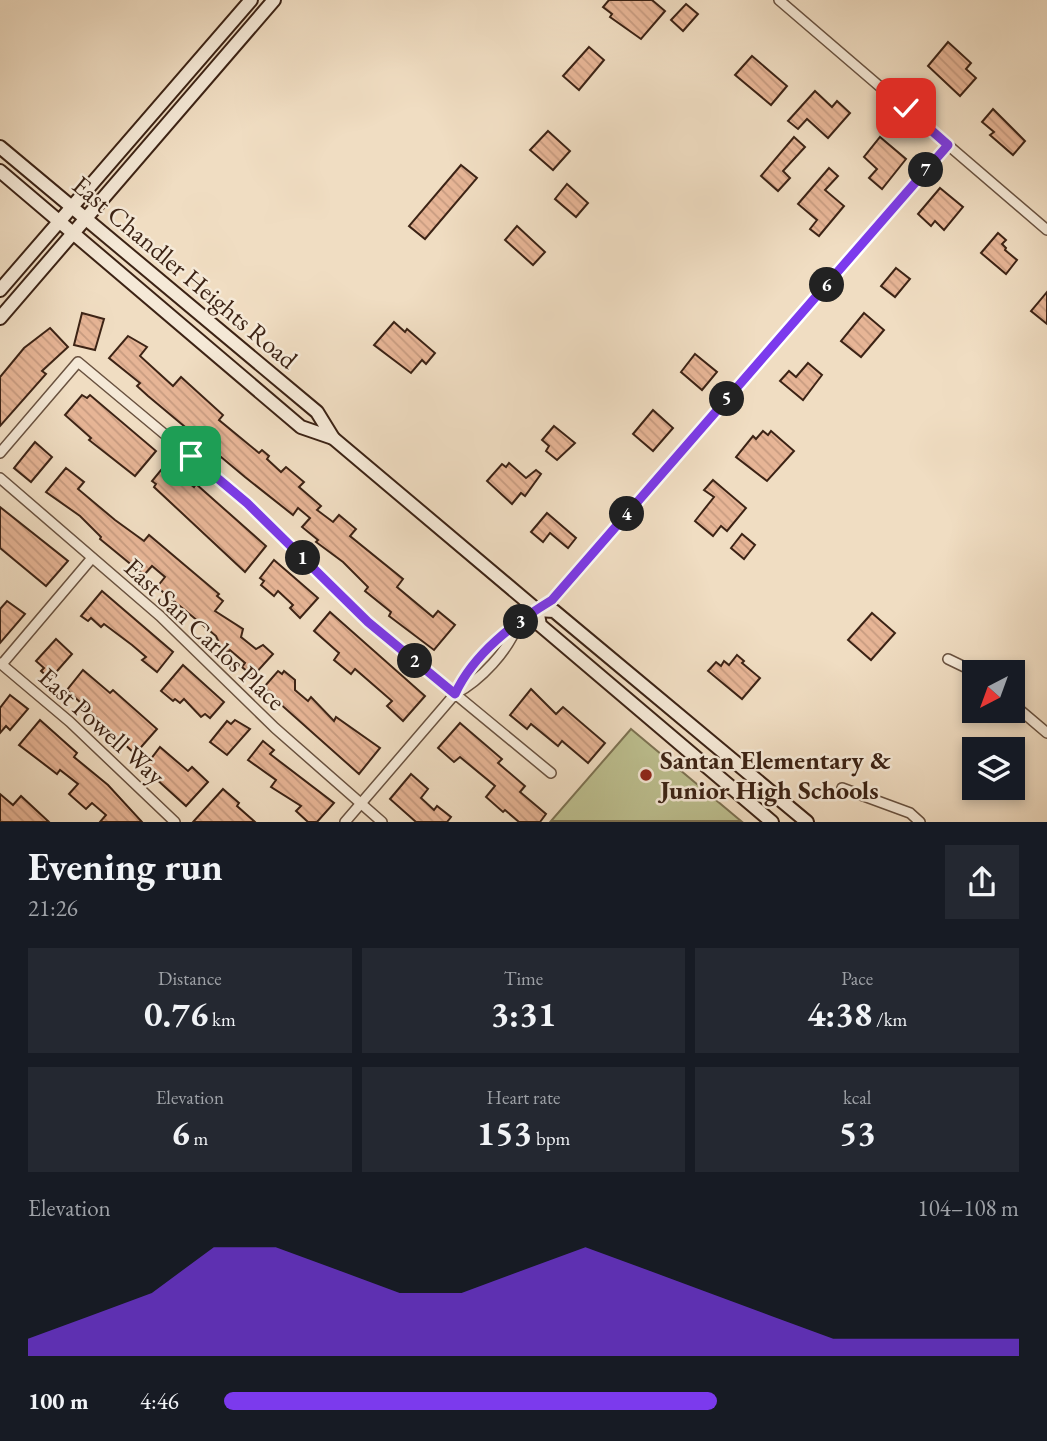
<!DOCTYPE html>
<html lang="en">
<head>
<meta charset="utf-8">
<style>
  :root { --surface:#171b24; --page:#242831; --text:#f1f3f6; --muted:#9ea1a6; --accent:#7c3aed }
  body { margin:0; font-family:"EB Garamond",serif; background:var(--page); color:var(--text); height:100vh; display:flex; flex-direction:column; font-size:26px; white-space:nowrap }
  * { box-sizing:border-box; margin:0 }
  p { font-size:23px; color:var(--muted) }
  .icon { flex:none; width:38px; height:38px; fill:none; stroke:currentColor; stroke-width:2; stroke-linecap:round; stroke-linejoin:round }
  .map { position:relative; height:822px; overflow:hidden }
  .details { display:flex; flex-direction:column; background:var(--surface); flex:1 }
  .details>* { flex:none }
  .needle { width:46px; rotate:221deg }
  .tools { position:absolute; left:962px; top:660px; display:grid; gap:14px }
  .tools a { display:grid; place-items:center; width:63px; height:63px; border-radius:0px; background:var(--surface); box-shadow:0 4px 10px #0003; font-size:35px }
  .pin { position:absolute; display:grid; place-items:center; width:60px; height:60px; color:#fff; margin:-30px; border-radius:14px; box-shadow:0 4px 10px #0006 }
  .km { position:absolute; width:35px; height:35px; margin:-18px; border-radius:50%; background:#222; color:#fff; font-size:19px; line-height:35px; text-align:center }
  .round { display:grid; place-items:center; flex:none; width:74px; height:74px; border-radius:0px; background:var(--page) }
  .overview { display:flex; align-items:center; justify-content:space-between; height:119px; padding:0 28px }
  h1 { font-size:38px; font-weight:700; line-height:52px }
  .figures { display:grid; grid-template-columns:repeat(3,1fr); gap:10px; height:119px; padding:7px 28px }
  .figures div { display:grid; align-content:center; border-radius:0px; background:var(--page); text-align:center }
  .figures b { font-size:35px; font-weight:700 }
  .figures small { font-size:19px; font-weight:400 }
  .figures p { font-size:19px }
  .chart { height:196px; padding:14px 28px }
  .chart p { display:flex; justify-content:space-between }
  .chart svg { width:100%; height:126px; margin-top:7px; fill:var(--accent); opacity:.7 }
  ul { padding:0 28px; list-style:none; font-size:23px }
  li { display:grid; grid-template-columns:112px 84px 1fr; align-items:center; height:52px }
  li i { height:18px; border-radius:9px; background:var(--accent) }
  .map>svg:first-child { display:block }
  .park { fill:#bdc090; stroke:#7c7252; stroke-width:2 }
  .building { fill:url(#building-back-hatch); stroke:#3c2315; stroke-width:2 }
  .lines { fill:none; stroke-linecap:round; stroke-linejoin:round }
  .minor-casing { stroke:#695240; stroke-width:12 }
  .secondary-casing { stroke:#3c2315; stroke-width:16 }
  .minor { stroke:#f5e9d7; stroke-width:9 }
  .secondary { stroke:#f5e9d7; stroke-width:12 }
  .route-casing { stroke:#fff; stroke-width:14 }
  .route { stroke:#7c3aed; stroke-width:9 }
  .poi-dot { fill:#8f2418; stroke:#f5e9d7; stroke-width:2.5 }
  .labels { text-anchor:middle; stroke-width:5; stroke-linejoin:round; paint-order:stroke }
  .street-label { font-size:26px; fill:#3c2315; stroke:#f5e9d7 }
  .poi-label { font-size:26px; font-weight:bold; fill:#3c2315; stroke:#f5e9d7; text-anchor:start }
</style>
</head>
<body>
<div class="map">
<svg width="1047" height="822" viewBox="0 0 1047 822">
  <defs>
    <pattern id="building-back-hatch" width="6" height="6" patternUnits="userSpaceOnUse" patternTransform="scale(1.75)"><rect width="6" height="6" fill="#e7b596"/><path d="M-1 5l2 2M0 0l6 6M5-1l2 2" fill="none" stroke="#c79b80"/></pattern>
  </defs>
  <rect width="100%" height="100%" fill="#f0ddc2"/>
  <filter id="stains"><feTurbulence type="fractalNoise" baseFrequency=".00286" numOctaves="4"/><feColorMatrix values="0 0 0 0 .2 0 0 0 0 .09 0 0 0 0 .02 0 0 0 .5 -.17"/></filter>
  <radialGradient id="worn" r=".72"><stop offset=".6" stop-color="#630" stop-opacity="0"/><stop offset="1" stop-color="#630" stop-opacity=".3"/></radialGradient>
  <!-- park -->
  <path class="park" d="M631 729 741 821H551Z"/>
  <!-- building -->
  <g class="building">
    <path d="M609 0H652L665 11 641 39 610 17 612 14 603 7Z"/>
    <path d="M686 4 698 14 683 31 671 20Z"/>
    <path d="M948 42 971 63 966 69 976 78 960 96 928 66Z"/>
    <path d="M589 47 604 60 579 90 563 76Z"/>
    <path d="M752 56 787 86 771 105 735 75Z"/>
    <path d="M815 91 832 107 837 101 850 113 828 138 807 119 798 129 788 121Z"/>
    <path d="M993 109 1025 141 1013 155 990 135 994 132 982 122Z"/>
    <path d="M548 131 570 151 553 170 530 150Z"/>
    <path d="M794 137 805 147 783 171 790 178 778 191 761 176Z"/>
    <path d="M880 137 906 159 882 189 869 178 877 169 864 157Z"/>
    <path d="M461 165 477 178 425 239 409 226Z"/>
    <path d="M829 168 838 176 825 190 844 206 819 236 810 229 817 220 798 204Z"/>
    <path d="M567 184 588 203 576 217 555 199Z"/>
    <path d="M940 188 963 207 944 230 935 221 931 226 918 214Z"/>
    <path d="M517 226 545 252 533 265 505 240Z"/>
    <path d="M998 233 1006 240 1002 244 1006 248 1005 250 1017 260 1006 274 981 253Z"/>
    <path d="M896 268 910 279 895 297 881 286Z"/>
    <path d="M1047 292V324L1031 311Z"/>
    <path d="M82 313 104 319 95 350 74 345Z"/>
    <path d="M864 313 884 330 861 357 841 341Z"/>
    <path d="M394 322 405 332 407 329 435 353 426 364 422 360 411 373 374 345Z"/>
    <path d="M50 328 68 347 42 371 46 374 0 426V377L24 348Z"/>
    <path d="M128 336 147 347 140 356 173 386 181 377 223 415 219 420 259 453 262 450 269 456 267 459 281 472 286 467 304 482 299 487 321 506 317 510 333 522 339 515 356 529 350 536 403 579 397 587 433 617 438 611 455 625 434 650 389 616 391 612 365 591 368 587 343 562 316 542 318 540 302 527 310 518 298 508 293 515 245 477 148 396 137 386 140 383 109 358Z"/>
    <path d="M695 354 717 372 702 390 681 372Z"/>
    <path d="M808 363 822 375 803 400 780 381 789 371 796 377Z"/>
    <path d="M82 395 87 398 90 395 156 451 135 476 89 440 91 438 65 415Z"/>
    <path d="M653 410 673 428 653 451 633 434Z"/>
    <path d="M554 426 575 443 557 460 546 451 549 446 542 440Z"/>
    <path d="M763 431 768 435 771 431 794 451 767 481 736 457 753 436 756 439Z"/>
    <path d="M35 442 52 457 31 482 14 468Z"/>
    <path d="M509 463 526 478 536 470 541 474 525 496 521 493 512 504 487 481 502 464 506 467Z"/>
    <path d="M166 464 194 487 196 484 266 546 245 572 154 487 156 484 152 481Z"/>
    <path d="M66 468 84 482 78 489 115 520 144 541 149 535 219 594 217 596 223 601 215 611 243 629 241 637 256 649 263 645 273 654 253 676 242 667 245 663 230 650 228 652 221 647 216 636 157 587 165 577 152 566 144 575 100 539 101 537 80 516 46 492Z"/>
    <path d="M713 480 746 508 727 531 721 526 713 536 695 521 714 497 704 490Z"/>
    <path d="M0 507 68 561 46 586 0 548Z"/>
    <path d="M547 513 576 538 568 548 550 533 543 542 531 532Z"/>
    <path d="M742 534 755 545 744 559 731 548Z"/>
    <path d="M274 560 318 598 300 618 290 608 293 605 278 591 274 596 261 585 264 581 260 578Z"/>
    <path d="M102 591 173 652 157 672 142 660 146 657 132 645 104 624 101 627 91 618 88 621 81 616Z"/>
    <path d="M7 601 25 614 0 643V609Z"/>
    <path d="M330 612 425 696 403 721 387 706 392 701 355 669 351 674 334 660 339 653 314 631Z"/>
    <path d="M872 613 895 633 871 660 848 640Z"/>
    <path d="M56 639 72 654 50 679 41 671 44 668 36 661Z"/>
    <path d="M737 655 744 661 742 663 760 678 742 699 708 671 716 662 721 666 724 661 729 665Z"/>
    <path d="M183 665 224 702 210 718 205 714 201 717 184 699 180 703 175 699 173 701 161 691Z"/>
    <path d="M83 670 110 693 113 690 157 729 135 754 67 690Z"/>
    <path d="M278 671 282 674 284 671 295 680V690L308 701 311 697 334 721 336 717 380 748 359 774 269 694 265 686Z"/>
    <path d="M531 689 556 714 563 707 605 743 588 763 562 741 558 746 531 724 527 729 510 715Z"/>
    <path d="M10 695 28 709 10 730 6 726 0 733V708Z"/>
    <path d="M40 720 77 753 74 757 108 785 142 822H100L106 815 92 803 86 809 69 794 78 784 60 770 57 774 19 745Z"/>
    <path d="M235 720 250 729 227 755 210 742 227 721 231 724Z"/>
    <path d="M460 723 502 759 498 763 525 786 520 792 546 814 540 822H519L505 810 503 812 486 797 495 786 460 757 454 762 438 748Z"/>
    <path d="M263 741 274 750 270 754 334 803 317 822H308L296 811 301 806 271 787 276 780 248 760Z"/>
    <path d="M160 747 188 771 192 767 208 782 186 806 144 768Z"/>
    <path d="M411 774 428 789 421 798 434 810 437 806 451 817 447 822H416L390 799Z"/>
    <path d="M223 789 239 803 237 806 255 822H193Z"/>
    <path d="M0 794 13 805 21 796 49 822H0Z"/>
  </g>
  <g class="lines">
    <!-- minor casing -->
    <g class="minor-casing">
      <g id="minor">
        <path d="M779 0 1047 230"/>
        <path d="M0 453 78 362 247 503 368 622 551 773"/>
        <path d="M0 478 160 616 275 728 382 822"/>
        <path d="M948 659 975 672"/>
        <path d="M0 663 70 722 175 822"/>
        <path d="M2 664 92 558"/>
        <path d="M455 694C481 680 508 651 518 624"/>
        <path d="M1013 704 1047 733"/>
        <path d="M842 788 910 813 920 822"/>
        <path d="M345 822 455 694C474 653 514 623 552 600L948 145"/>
      </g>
    </g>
    <!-- secondary casing -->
    <g class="secondary-casing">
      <g id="secondary">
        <path d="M0 147 317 412 333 438"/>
        <path d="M0 171 301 427 333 438 537 610 554 611 807 822"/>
        <path d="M0 290 251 0"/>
        <path d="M0 318 274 0"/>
        <path d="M537 610 540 625 772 822"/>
      </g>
    </g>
    <!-- minor -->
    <use href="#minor" class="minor"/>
    <!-- secondary -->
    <use href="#secondary" class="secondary"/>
  </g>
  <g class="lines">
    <!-- route casing -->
    <g class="route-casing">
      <path id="route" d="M191 456 247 503 368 622 455 694C474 653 514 623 552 600L948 145 906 108"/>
    </g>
    <!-- route -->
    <use href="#route" class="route"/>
  </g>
  <!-- markers -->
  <circle class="poi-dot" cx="646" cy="775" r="7"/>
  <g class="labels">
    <!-- street labels -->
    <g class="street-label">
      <text transform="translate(185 272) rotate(40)" y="9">East Chandler Heights Road</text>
      <text transform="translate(205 634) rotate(43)" y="9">East San Carlos Place</text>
      <text transform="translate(102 726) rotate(42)" y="9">East Powell Way</text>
    </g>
    <!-- poi labels -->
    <g class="poi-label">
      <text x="660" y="769">Santan Elementary &amp;<tspan x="660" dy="30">Junior High Schools</tspan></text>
    </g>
  </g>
  <rect width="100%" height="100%" filter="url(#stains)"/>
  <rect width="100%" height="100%" fill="url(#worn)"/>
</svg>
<div class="tools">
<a><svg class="needle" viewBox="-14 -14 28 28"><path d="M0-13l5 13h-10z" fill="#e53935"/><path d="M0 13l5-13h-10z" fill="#9ea1a6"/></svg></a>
<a><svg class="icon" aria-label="layers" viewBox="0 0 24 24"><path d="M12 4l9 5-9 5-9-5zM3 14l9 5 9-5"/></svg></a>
</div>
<div class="pin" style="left:191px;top:456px;background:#1e9e55"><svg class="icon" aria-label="arrive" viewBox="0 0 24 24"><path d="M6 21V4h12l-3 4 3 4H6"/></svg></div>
<div class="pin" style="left:906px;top:108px;background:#d93025"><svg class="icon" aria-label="check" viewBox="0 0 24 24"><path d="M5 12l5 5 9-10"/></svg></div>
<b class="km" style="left:303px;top:558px">1</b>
<b class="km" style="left:415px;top:661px">2</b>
<b class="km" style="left:521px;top:622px">3</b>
<b class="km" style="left:627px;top:514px">4</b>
<b class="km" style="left:727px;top:399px">5</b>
<b class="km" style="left:827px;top:285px">6</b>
<b class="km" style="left:926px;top:170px">7</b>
</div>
<section class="details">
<div class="overview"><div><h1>Evening run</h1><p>21:26</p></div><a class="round"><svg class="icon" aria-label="share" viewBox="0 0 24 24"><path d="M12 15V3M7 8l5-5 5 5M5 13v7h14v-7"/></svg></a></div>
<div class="figures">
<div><p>Distance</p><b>0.76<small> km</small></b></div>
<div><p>Time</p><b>3:31</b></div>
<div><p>Pace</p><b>4:38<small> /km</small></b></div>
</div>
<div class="figures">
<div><p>Elevation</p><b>6<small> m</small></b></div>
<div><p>Heart rate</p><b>153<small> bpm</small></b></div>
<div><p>kcal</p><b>53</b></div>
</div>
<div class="chart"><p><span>Elevation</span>104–108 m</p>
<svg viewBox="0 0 160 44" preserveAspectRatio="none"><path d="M0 44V38L10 30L20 22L30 6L40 6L50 14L60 22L70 22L80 14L90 6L100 14L110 22L120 30L130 38L140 38L150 38L160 38V44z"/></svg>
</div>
<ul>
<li><b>100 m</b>4:46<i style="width:62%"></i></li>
</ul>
</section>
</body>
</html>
